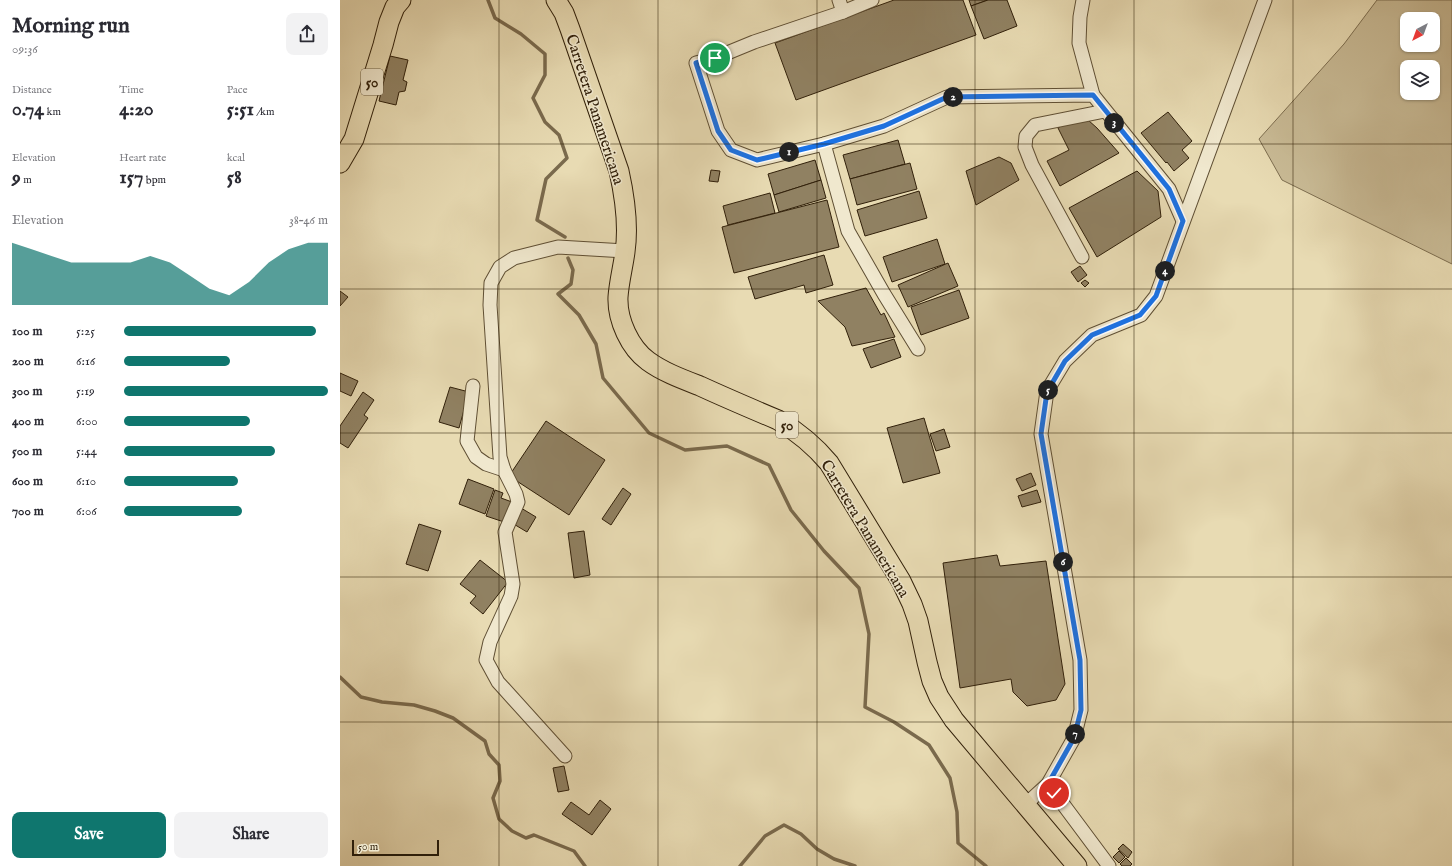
<!DOCTYPE html>
<html lang="en">
<head>
<meta charset="utf-8">
<style>
  :root { --surface:#fff; --page:#f2f2f3; --text:#2b2b33; --muted:#7c7c81; --accent:#0f766e }
  body { margin:0; font-family:"IM FELL English",serif; background:var(--page); color:var(--text); height:100vh; display:flex; flex-direction:column; font-size:15px; white-space:nowrap }
  * { box-sizing:border-box; margin:0 }
  p { font-size:13px; color:var(--muted) }
  .icon { flex:none; width:22px; height:22px; fill:none; stroke:currentColor; stroke-width:2; stroke-linecap:round; stroke-linejoin:round }
  .map { position:relative; flex:1; overflow:hidden }
  .details { display:flex; flex-direction:column; background:var(--surface); width:340px }
  .details>* { flex:none }
  .needle { width:26px; rotate:221deg }
  .fabs { position:absolute; left:1060px; top:12px; display:grid; gap:8px }
  .fabs a { display:grid; place-items:center; width:40px; height:40px; border-radius:8px; background:var(--surface); box-shadow:0 1px 3px #0004; font-size:20px }
  .scale { position:absolute; left:12px; bottom:10px; width:87px; box-sizing:border-box; padding-left:4px; border:2px solid #31200a; border-top:0; font-size:11px; line-height:14px; white-space:nowrap; color:#31200a; -webkit-text-stroke:3px #f0e8ce; paint-order:stroke }
  .pin { position:absolute; display:grid; place-items:center; width:34px; height:34px; color:#fff; margin:-17px; border:2px solid #fff; border-radius:50%; box-shadow:0 1px 4px #0007 }
  .km { position:absolute; width:20px; height:20px; margin:-10px; border-radius:50%; background:#222; color:#fff; font-size:11px; line-height:20px; text-align:center }
  .round { display:grid; place-items:center; flex:none; width:42px; height:42px; border-radius:8px; background:var(--page) }
  .headline { display:flex; align-items:center; justify-content:space-between; height:68px; padding:0 12px }
  h1 { font-size:22px; font-weight:700; line-height:30px }
  .figures { display:grid; grid-template-columns:repeat(3,1fr); gap:6px; height:68px; padding:4px 12px }
  .figures div { display:grid; align-content:center }
  .figures b { font-size:20px; font-weight:700 }
  .figures small { font-size:11px; font-weight:400 }
  .figures p { font-size:11px }
  .chart { height:112px; padding:8px 12px }
  .chart p { display:flex; justify-content:space-between }
  .chart svg { width:100%; height:72px; margin-top:4px; fill:var(--accent); opacity:.7 }
  .cta { display:flex; gap:8px; margin-top:auto; padding:8px 12px }
  .cta a { flex:1; height:46px; border-radius:8px; background:var(--accent); color:#fff; font-size:16px; font-weight:700; line-height:46px; text-align:center }
  .cta a+a { background:var(--page); color:var(--text) }
  ul { padding:0 12px; list-style:none; font-size:13px }
  li { display:grid; grid-template-columns:64px 48px 1fr; align-items:center; height:30px }
  li i { height:10px; border-radius:5px; background:var(--accent) }
  main { display:flex; flex:1; min-height:0 }
  .map>svg:first-child { display:block }
  .green { fill:#c9bb96; stroke:#7d6e50; fill-rule:evenodd }
  .lines { fill:none; stroke-linecap:round; stroke-linejoin:round }
  .stream { stroke:#7a6a4d; stroke-width:3.5 }
  .building { fill:#908162; stroke:#31200a }
  .minor-casing { stroke:#5f4f34; stroke-width:15 }
  .highway-casing { stroke:#31200a; stroke-width:21 }
  .minor { stroke:#f0e8ce; stroke-width:13 }
  .highway { stroke:#e8dbb3; stroke-width:19 }
  .route-casing { stroke:#fff; stroke-width:8 }
  .route { stroke:#1a73e8; stroke-width:5 }
  .grid { fill:none; stroke:#31200a; stroke-width:1; stroke-opacity:0.55 }
  .labels { text-anchor:middle; stroke-width:3; stroke-linejoin:round; paint-order:stroke }
  .shield { fill:#f0e8ce; stroke:#6a5c45; stroke-width:1 }
  .shield-label { font-size:15px; font-weight:bold; fill:#31200a }
  .street-label { font-size:16px; fill:#31200a; stroke:#f0e8ce }
</style>
</head>
<body>
<main>
<section class="details">
<div class="headline"><div><h1>Morning run</h1><p>09:36</p></div><a class="round"><svg class="icon" aria-label="share" viewBox="0 0 24 24"><path d="M12 15V3M7 8l5-5 5 5M5 13v7h14v-7"/></svg></a></div>
<div class="figures">
<div><p>Distance</p><b>0.74<small> km</small></b></div>
<div><p>Time</p><b>4:20</b></div>
<div><p>Pace</p><b>5:51<small> /km</small></b></div>
</div>
<div class="figures">
<div><p>Elevation</p><b>9<small> m</small></b></div>
<div><p>Heart rate</p><b>157<small> bpm</small></b></div>
<div><p>kcal</p><b>58</b></div>
</div>
<div class="chart"><p><span>Elevation</span>38–46 m</p>
<svg viewBox="0 0 160 44" preserveAspectRatio="none"><path d="M0 44V6L10 10L20 14L30 18L40 18L50 18L60 18L70 14L80 18L90 26L100 34L110 38L120 30L130 18L140 10L150 6L160 6V44z"/></svg>
</div>
<ul>
<li><b>100 m</b>5:25<i style="width:94%"></i></li>
<li><b>200 m</b>6:16<i style="width:52%"></i></li>
<li><b>300 m</b>5:19<i style="width:100%"></i></li>
<li><b>400 m</b>6:00<i style="width:62%"></i></li>
<li><b>500 m</b>5:44<i style="width:74%"></i></li>
<li><b>600 m</b>6:10<i style="width:56%"></i></li>
<li><b>700 m</b>6:06<i style="width:58%"></i></li>
</ul>
<div class="cta"><a>Save</a><a>Share</a></div>
</section>
<div class="map">
<svg width="1112" height="866" viewBox="0 0 1112 866">
  <rect width="100%" height="100%" fill="#e8dbb3"/>
  <filter id="stains"><feTurbulence type="fractalNoise" baseFrequency=".005" numOctaves="4"/><feColorMatrix values="0 0 0 0 .2 0 0 0 0 .09 0 0 0 0 .02 0 0 0 .5 -.17"/></filter>
  <radialGradient id="worn" r=".72"><stop offset=".6" stop-color="#630" stop-opacity="0"/><stop offset="1" stop-color="#630" stop-opacity=".3"/></radialGradient>
  <!-- green -->
  <path class="green" d="M1037 0H1112V264L942 180 919 139 1004 44ZM1067 19H1093V45H1067ZM1067 67H1093V93H1067Z"/>
  <g class="lines">
    <!-- stream -->
    <g class="stream">
      <path d="M148 0 155 18 181 34 205 54V75L193 98 205 122 219 135 227 158 206 179 197 220 225 237"/>
      <path d="M228 258 233 270 231 284 218 294 239 315 256 344 263 378 309 433 345 450 387 446 429 465 451 510 484 551 519 588 529 634 525 707 554 722 589 745 610 778 617 812 618 843 646 866"/>
      <path d="M0 677 21 697 42 702 74 705 95 711 113 718 145 741 149 754 159 765 160 781 153 798 159 819 172 831 186 838 194 835 234 851 245 866"/>
      <path d="M400 866 425 836 444 825 461 834 477 849 494 859 515 866"/>
    </g>
  </g>
  <!-- building -->
  <g class="building">
    <path d="M554 0H623L636 35 456 100 435 43Z"/>
    <path d="M629 0H648L631 6Z"/>
    <path d="M648 0H667L677 26 644 39 631 6Z"/>
    <path d="M50 56 68 60 63 80 67 82 65 91 59 92 56 105 39 101Z"/>
    <path d="M828 112 852 141 842 150 849 158 834 171 827 162 826 163 801 133Z"/>
    <path d="M730 120H748L757 128 779 153 720 186 707 161 729 150 718 128Z"/>
    <path d="M558 140 565 164 510 179 503 155Z"/>
    <path d="M659 157 671 163 679 180 636 205 626 171Z"/>
    <path d="M475 160 481 180 434 195 428 174Z"/>
    <path d="M570 163 577 189 517 205 510 179Z"/>
    <path d="M371 170 380 171 378 182 369 181Z"/>
    <path d="M797 171 818 191 821 217 757 257 729 208Z"/>
    <path d="M481 180 486 198 439 212 434 195Z"/>
    <path d="M579 191 587 218 525 236 517 210Z"/>
    <path d="M430 193 435 213 388 225 383 206Z"/>
    <path d="M487 200 499 247 394 273 382 227Z"/>
    <path d="M597 239 605 264 552 282 543 257Z"/>
    <path d="M484 255 493 285 466 293 464 285 415 299 408 277Z"/>
    <path d="M608 263 618 286 568 307 558 285Z"/>
    <path d="M740 266 747 275 738 282 731 272Z"/>
    <path d="M745 280 749 283 745 287 741 283Z"/>
    <path d="M526 288 541 315 544 313 555 337 512 346 505 327 478 301Z"/>
    <path d="M619 290 629 318 581 335 571 307Z"/>
    <path d="M0 291 8 297 0 306Z"/>
    <path d="M554 339 561 357 531 368 523 349Z"/>
    <path d="M0 373 18 381 11 396 0 391Z"/>
    <path d="M110 387 129 392 119 428 99 422Z"/>
    <path d="M23 392 34 400 24 415 28 418 8 448 0 443V426Z"/>
    <path d="M584 418 600 473 563 483 547 428Z"/>
    <path d="M206 421 265 460 229 515 169 476Z"/>
    <path d="M604 429 610 447 596 451 590 434Z"/>
    <path d="M691 473 696 485 682 491 676 479Z"/>
    <path d="M128 479 154 489 145 514 119 504Z"/>
    <path d="M283 488 291 494 271 525 262 519Z"/>
    <path d="M155 490 163 493 161 498 172 502 164 522 146 516Z"/>
    <path d="M697 490 701 502 682 507 678 496Z"/>
    <path d="M181 508 196 517 187 532 172 523Z"/>
    <path d="M79 524 101 531 88 571 66 564Z"/>
    <path d="M244 531 250 575 234 578 228 533Z"/>
    <path d="M657 555 660 566 706 561 725 684 716 700 687 706 673 692 671 679 620 688 603 563Z"/>
    <path d="M140 560 168 582 143 614 130 603 136 596 120 584Z"/>
    <path d="M224 766 229 790 218 792 213 768Z"/>
    <path d="M260 800 271 809 252 835 222 814 231 802 249 815Z"/>
    <path d="M783 844 792 852 788 858 778 849Z"/>
    <path d="M779 851 785 857 779 863 773 857Z"/>
    <path d="M786 858 792 864 790 866H782L780 864Z"/>
  </g>
  <g class="lines">
    <!-- minor casing -->
    <g class="minor-casing">
      <g id="minor">
        <path d="M499 0 503 12"/>
        <path d="M532 0 503 12 414 42 375 58 356 63 378 131 391 150 417 160 484 144 544 126 607 97 753 95 829 189 843 221"/>
        <path d="M743 0 740 17 739 43 753 95"/>
        <path d="M484 144 508 231 544 294 578 349"/>
        <path d="M742 257 692 165 685 147 686 136 695 125 765 111"/>
        <path d="M133 386 127 441 136 457 146 464 164 470"/>
        <path d="M225 756 158 682 146 660 150 642 171 596 173 584 165 532 178 502 176 494 164 470 160 457 150 305 151 283 160 267 174 258 218 247 285 251"/>
        <path d="M708 784 769 866"/>
        <path d="M685 805 708 784 734 738 741 710 740 660 701 434 707 391 725 361 752 335 801 315 816 296 925 0"/>
      </g>
    </g>
    <!-- highway casing -->
    <g class="highway-casing">
      <g id="highway">
        <path d="M216 0 224 13 230 29 279 171C285 198 289 225 285 252 283 267 279 282 278 297 277 320 290 348 308 361 323 372 342 379 360 386 386 398 412 409 438 420 458 432 474 445 489 463L561 581 572 604 578 621 587 662 592 681 599 697 614 720 737 866"/>
        <path d="M0 163 14 139 43 45 49 22 55 7 61 0"/>
      </g>
    </g>
    <!-- minor -->
    <use href="#minor" class="minor"/>
    <!-- highway -->
    <use href="#highway" class="highway"/>
  </g>
  <g class="lines">
    <!-- route casing -->
    <g class="route-casing">
      <path id="route" d="M375 58 356 63 378 131 391 150 417 160 484 144 544 126 607 97 753 95 829 189 843 221 816 296 800 315 752 335 725 361 707 392 701 434 740 660 741 710 734 738 708 784 714 793"/>
    </g>
    <!-- route -->
    <use href="#route" class="route"/>
  </g>
  <!-- grid -->
  <path class="grid" d="M159 0V866M318 0V866M477 0V866M635 0V866M794 0V866M953 0V866M0 144H1112M0 289H1112M0 433H1112M0 577H1112M0 722H1112"/>
  <g class="labels">
    <!-- shield labels -->
    <g class="shield">
      <rect x="21" y="69" width="22" height="26" rx="3"/>
      <rect x="436" y="412" width="22" height="26" rx="3"/>
    </g>
    <g class="shield-label">
      <text x="32" y="87">50</text>
      <text x="447" y="430">50</text>
    </g>
    <!-- street labels -->
    <g class="street-label">
      <text transform="translate(256 109) rotate(72)" y="6">Carretera Panamericana</text>
      <text transform="translate(526 528) rotate(59)" y="6">Carretera Panamericana</text>
    </g>
  </g>
  <rect width="100%" height="100%" filter="url(#stains)"/>
  <rect width="100%" height="100%" fill="url(#worn)"/>
</svg>
<div class="fabs">
<a><svg class="needle" viewBox="-14 -14 28 28"><path d="M0-13l5 13h-10z" fill="#e53935"/><path d="M0 13l5-13h-10z" fill="#7c7c81"/></svg></a>
<a><svg class="icon" aria-label="layers" viewBox="0 0 24 24"><path d="M12 4l9 5-9 5-9-5zM3 14l9 5 9-5"/></svg></a>
</div>
<div class="scale">50 m</div>
<div class="pin" style="left:375px;top:58px;background:#1e9e55"><svg class="icon" aria-label="arrive" viewBox="0 0 24 24"><path d="M6 21V4h12l-3 4 3 4H6"/></svg></div>
<div class="pin" style="left:714px;top:793px;background:#d93025"><svg class="icon" aria-label="check" viewBox="0 0 24 24"><path d="M5 12l5 5 9-10"/></svg></div>
<b class="km" style="left:449px;top:152px">1</b>
<b class="km" style="left:613px;top:97px">2</b>
<b class="km" style="left:774px;top:123px">3</b>
<b class="km" style="left:825px;top:271px">4</b>
<b class="km" style="left:708px;top:390px">5</b>
<b class="km" style="left:723px;top:562px">6</b>
<b class="km" style="left:735px;top:734px">7</b>
</div>
</main>
</body>
</html>
